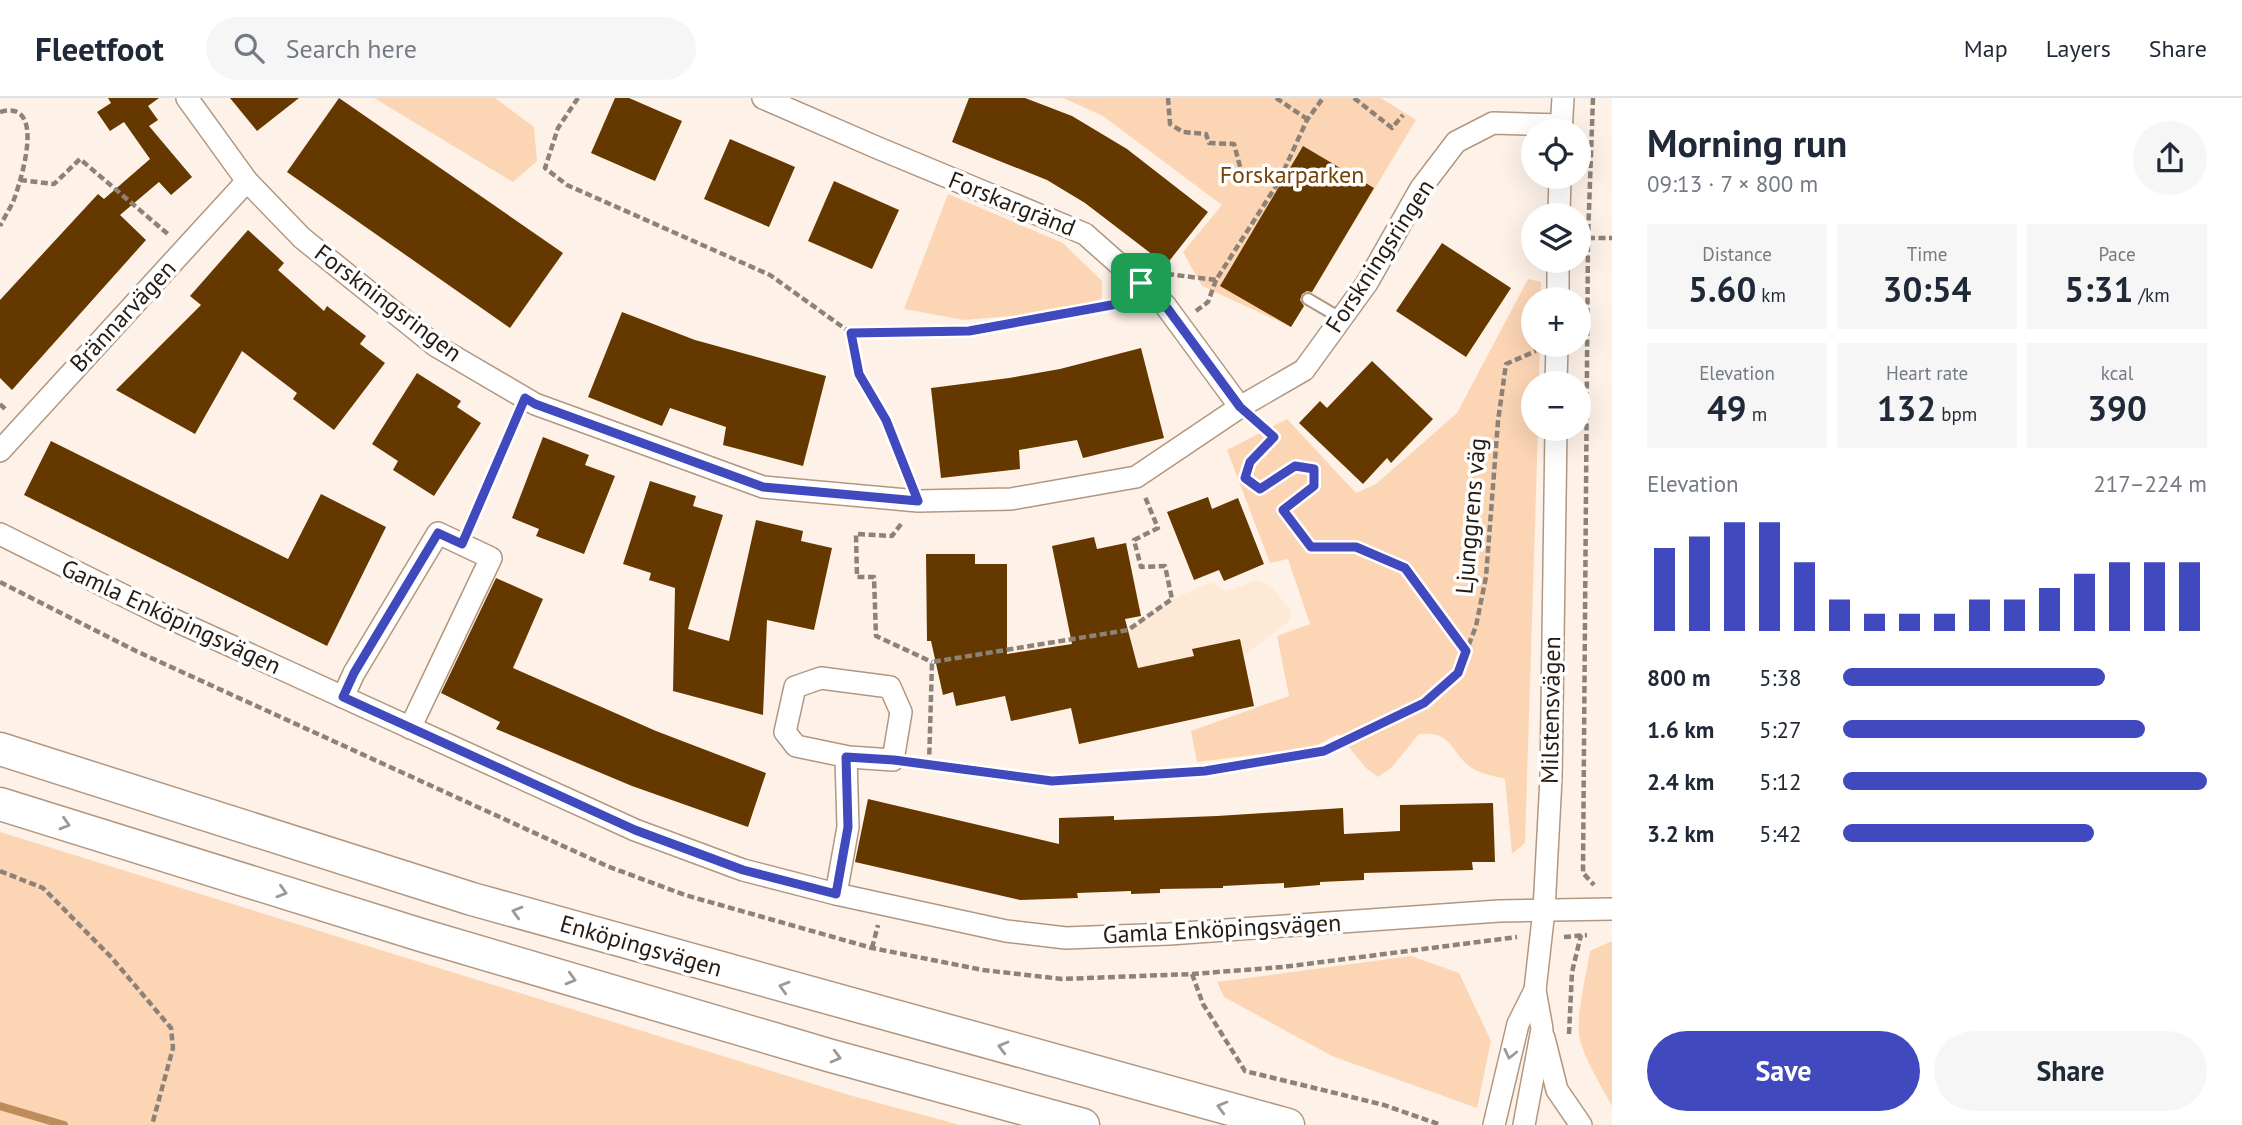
<!DOCTYPE html>
<html lang="en">
<head>
<meta charset="utf-8">
<style>
  :root { --surface:#fff; --page:#f6f6f7; --text:#1f2937; --muted:#747a83; --line:#e0e1e3; --accent:#4049bd }
  body { margin:0; font-family:"PT Sans",sans-serif; background:var(--page); color:var(--text); height:100vh; display:flex; flex-direction:column; font-size:26px; white-space:nowrap }
  * { box-sizing:border-box; margin:0 }
  p { font-size:23px; color:var(--muted) }
  .icon { flex:none; width:38px; height:38px; fill:none; stroke:currentColor; stroke-width:2; stroke-linecap:round; stroke-linejoin:round }
  .map { position:relative; flex:1; overflow:hidden }
  .side { display:flex; flex-direction:column; background:var(--surface); width:630px }
  .side>* { flex:none }
  .buttons { position:absolute; left:1521px; top:21px; display:grid; gap:14px }
  .buttons a { display:grid; place-items:center; width:70px; height:70px; border-radius:50%; background:var(--surface); box-shadow:0 7px 28px #0002; font-size:35px }
  .pin { position:absolute; display:grid; place-items:center; width:60px; height:60px; color:#fff; margin:-30px; border-radius:14px; box-shadow:0 4px 10px #0006 }
  .round { display:grid; place-items:center; flex:none; width:74px; height:74px; border-radius:37px; background:var(--page) }
  .summary { display:flex; align-items:center; justify-content:space-between; height:119px; padding:0 35px }
  h1 { font-size:38px; font-weight:700; line-height:52px }
  .figures { display:grid; grid-template-columns:repeat(3,1fr); gap:10px; height:119px; padding:7px 35px }
  .figures div { display:grid; align-content:center; border-radius:0px; background:var(--page); text-align:center }
  .figures b { font-size:35px; font-weight:700 }
  .figures small { font-size:19px; font-weight:400 }
  .figures p { font-size:19px }
  .chart { height:196px; padding:14px 35px }
  .chart p { display:flex; justify-content:space-between }
  .chart svg { width:100%; height:126px; margin-top:7px; stroke:var(--accent); stroke-width:6 }
  .button { display:flex; gap:14px; margin-top:auto; padding:14px 35px }
  .button a { flex:1; height:80px; border-radius:42px; background:var(--accent); color:#fff; font-size:28px; font-weight:700; line-height:80px; text-align:center }
  .button a+a { background:var(--page); color:var(--text) }
  ul { padding:0 35px; list-style:none; font-size:23px }
  li { display:grid; grid-template-columns:112px 84px 1fr; align-items:center; height:52px }
  li i { height:18px; border-radius:9px; background:var(--accent) }
  header { display:flex; align-items:center; gap:42px; box-sizing:border-box; height:98px; padding:0 35px; background:var(--surface); border-bottom:2px solid var(--line) }
  header strong { font-size:33px }
  nav { display:flex; gap:38px; margin-inline-start:auto; font-size:24px }
  .search { width:490px; height:63px; background:var(--page); display:flex; align-items:center; gap:18px; box-sizing:border-box; padding:0 24px; border-radius:38px; color:var(--muted); font-size:26px }
  main { display:flex; flex:1; min-height:0 }
  .map>svg:first-child { display:block }
  .built { fill:#fee9d7 }
  .green { fill:#fbd5b4 }
  .lines { fill:none; stroke-linecap:round; stroke-linejoin:round }
  .stream { stroke:#be8c5b; stroke-width:8 }
  .building { fill:#653800 }
  .service-casing { stroke:#b29780; stroke-width:14 }
  .minor-casing { stroke:#b29780; stroke-width:24 }
  .secondary-casing { stroke:#b29780; stroke-width:35 }
  .path { stroke:#8d8278; stroke-width:4.5; stroke-dasharray:7 3.5; stroke-linecap:butt }
  .service { stroke:#fff; stroke-width:10 }
  .minor { stroke:#fff; stroke-width:21 }
  .secondary { stroke:#fff; stroke-width:32 }
  .oneway { stroke:#9d9995 }
  .route-casing { stroke:#fff; stroke-width:14 }
  .route { stroke:#4049bd; stroke-width:9 }
  .labels { text-anchor:middle; stroke-width:7; stroke-linejoin:round; paint-order:stroke }
  .park-label { font-size:24px; fill:#754306; stroke:#fff }
  .street-label { font-size:24px; fill:#261c13; stroke:#fff }
</style>
</head>
<body>
<header>
<strong>Fleetfoot</strong>
<div class="search"><svg class="icon" aria-label="search" viewBox="0 0 24 24"><circle cx="10" cy="10" r="6"/><path d="M15 15l6 6"/></svg>Search here</div>
<nav><a>Map</a><a>Layers</a><a>Share</a></nav>
</header>
<main>
<div class="map">
<svg width="1612" height="1027" viewBox="0 0 1612 1027">
  <rect width="100%" height="100%" fill="#fef2e8"/>
  <!-- built -->
  <path class="built" d="M1255 482 1270 487 1290 512V523L1243 558 1193 552 1194 558 1138 570 1128 532 1149 515 1172 501 1212 484 1227 494Z"/>
  <!-- green -->
  <g class="green">
    <path d="M374 0H495L534 29 537 63 513 84Z"/>
    <path d="M1063 0H1381L1416 22 1291 229 1202 188 1183 154 1222 107 1103 18Z"/>
    <path d="M948 96 1063 145 1102 183V200L1085 212 964 222 904 211Z"/>
    <path d="M1528 181 1541 184V201H1533V247H1540L1539 285H1533V331H1538L1525 745 1512 756 1505 681C1492 677 1478 676 1468 667 1449 651 1452 633 1419 636L1391 670 1378 679 1366 670 1338 636 1314 649 1197 664 1191 633 1289 598 1277 538 1310 526 1288 461 1270 465 1227 352 1287 321 1356 395 1376 386 1457 315Z"/>
    <path d="M0 734 849 997 960 1027H0Z"/>
    <path d="M1612 843V1008C1603 991 1581 955 1579 937 1577 910 1586 880 1590 853Z"/>
    <path d="M1411 858 1459 875 1491 943 1477 1010 1332 958 1224 899 1217 884Z"/>
  </g>
  <g class="lines">
    <!-- stream -->
    <path class="stream" d="M0 1008 64 1027"/>
  </g>
  <!-- building -->
  <g class="building">
    <path d="M108 0H159L148 8 158 22 149 28 192 79 171 97 159 84 120 117 146 142 12 292 0 280V202L98 96 104 101 150 61 124 24 110 33 97 14 111 5Z"/>
    <path d="M230 0H299L257 33Z"/>
    <path d="M339 0 563 155 510 230 287 74Z"/>
    <path d="M615 0H629L682 23 655 83 591 55Z"/>
    <path d="M969 0H1025L1072 18 1127 51 1208 114 1166 167 1085 105 1047 82 952 44Z"/>
    <path d="M730 41 795 69 769 129 704 101Z"/>
    <path d="M1303 48 1374 90 1312 194 1307 193 1302 196 1300 202 1304 208 1291 229 1220 188Z"/>
    <path d="M834 83 899 112 872 171 808 143Z"/>
    <path d="M248 132 284 165 278 172 324 213 327 208 366 238 360 246 385 265 334 332 293 301 297 295 242 253 195 336 116 292 201 207 190 198Z"/>
    <path d="M1442 145 1511 190 1466 259 1396 213Z"/>
    <path d="M622 214 695 242 826 278 803 368 723 347 726 329 670 310 662 328 588 299Z"/>
    <path d="M1141 250 1164 340 1083 360 1077 342 1019 352 1020 371 941 380 931 290 1009 280 1060 271Z"/>
    <path d="M1372 263 1433 321 1391 365 1387 360 1363 386 1299 325 1320 303 1327 310Z"/>
    <path d="M417 275 461 303 457 309 481 325 434 398 393 372 398 363 372 346Z"/>
    <path d="M543 339 589 357 585 367 615 378 584 456 536 438 539 431 512 420Z"/>
    <path d="M51 343 288 461 321 396 386 429 327 548 24 397Z"/>
    <path d="M650 383 696 398 693 408 723 417 688 531 729 543 756 422 803 433 801 443 832 450 814 532 767 522 763 617 673 593 675 490 649 482 651 475 623 466Z"/>
    <path d="M1208 399 1212 411 1238 400 1264 466 1224 483 1219 472 1194 482 1167 414Z"/>
    <path d="M1094 439 1097 451 1126 445 1141 518 1125 521 1138 570 1194 558 1192 551 1240 541 1254 608 1079 646 1071 610 1011 623 1005 598 956 608 953 594 943 597 931 543H927L926 456H975V466H1007V556L1072 546 1052 448Z"/>
    <path d="M496 480 543 501 513 570 656 633 766 675 748 729 632 688 496 631 500 624 441 595Z"/>
    <path d="M868 701 1059 746V720L1114 718V722L1217 718 1343 710 1344 736 1400 733V707L1493 705 1495 764H1472L1473 772 1364 775V782L1320 784V787L1284 790V785L1223 788V790L1160 791V795L1131 796V793L1077 795 1078 800 1020 802 855 764Z"/>
  </g>
  <g class="lines">
    <!-- service casing -->
    <g class="service-casing">
      <path id="service" d="M1308 201 1342 221"/>
    </g>
    <!-- minor casing -->
    <g class="minor-casing">
      <g id="minor">
        <path d="M187 0 247 83 302 140 436 248 535 306 763 389 918 403 1011 401 1136 379 1240 309 1304 272 1367 185 1421 90 1456 44 1493 25 1562 27"/>
        <path d="M763 0 878 50 1085 136 1165 207 1240 309"/>
        <path d="M1561 33 1563 0"/>
        <path d="M1559 117 1560 79"/>
        <path d="M1558 201V163"/>
        <path d="M1556 285 1557 247"/>
        <path d="M0 353 247 83"/>
        <path d="M0 436 161 516 635 732 743 772 836 796 1006 833 1066 840 1169 836 1499 813 1612 811"/>
        <path d="M821 580 890 589 901 614 893 662 849 659 796 648 785 634 795 589Z"/>
        <path d="M343 599 354 575 438 435 491 460 410 630"/>
        <path d="M836 796 848 729 846 659"/>
        <path d="M1544 940 1557 992 1581 1027"/>
        <path d="M1494 1027 1518 926 1535 892"/>
        <path d="M1524 1027 1542 931 1535 892 1544 812 1551 680 1556 331"/>
      </g>
    </g>
    <!-- secondary casing -->
    <g class="secondary-casing">
      <g id="secondary">
        <path d="M0 651 472 801 1288 1027"/>
        <path d="M0 706 421 837 828 957 1083 1027"/>
      </g>
    </g>
    <!-- path -->
    <g class="path">
      <path d="M578 0 558 30 545 70 567 87 770 177 851 235 969 233 1117 206 1124 201"/>
      <path d="M1168 0 1170 26 1183 34 1206 36 1209 45 1234 46 1242 76 1258 73 1278 85"/>
      <path d="M1276 0 1307 21"/>
      <path d="M1354 0 1392 30 1403 17"/>
      <path d="M1593 0 1588 140 1583 775 1594 787"/>
      <path d="M0 14C48 0 20 86 13 104 9 112 4 120 0 128"/>
      <path d="M20 82 54 86 80 61 169 137"/>
      <path d="M1588 140H1612"/>
      <path d="M1167 176 1216 182 1278 85 1307 22 1323 0"/>
      <path d="M1196 213 1208 204 1216 182"/>
      <path d="M851 235 859 276 886 322 909 379"/>
      <path d="M0 306 7 313"/>
      <path d="M1257 323 1274 339 1250 364 1245 380 1260 391 1295 368 1314 371V388L1283 412 1312 449H1356L1405 470 1466 553"/>
      <path d="M472 424 517 320"/>
      <path d="M901 426 892 438 856 436 857 479H874L876 538 932 564"/>
      <path d="M0 484 136 553 607 768 685 797 872 850 983 872 1062 881 1192 876 1283 869 1517 839"/>
      <path d="M915 665 1052 683 1205 673 1324 653 1424 605 1458 575 1476 528 1486 479 1498 323 1506 266 1536 253"/>
      <path d="M929 667 932 564 1128 532 1172 501 1165 468 1141 469 1134 442 1158 430 1145 399"/>
      <path d="M0 773 43 790 111 859 171 930 173 950 152 1027"/>
      <path d="M1564 839 1587 837"/>
      <path d="M872 850 878 827"/>
      <path d="M1192 876 1203 906 1245 973 1384 1007 1441 1027"/>
      <path d="M1569 936 1572 874 1581 837"/>
    </g>
    <!-- service -->
    <use href="#service" class="service"/>
    <!-- minor -->
    <use href="#minor" class="minor"/>
    <!-- secondary -->
    <use href="#secondary" class="secondary"/>
  </g>
  <!-- one-way arrows -->
  <defs><path id="oneway-chevron" d="M-2-3.5L2.5 0L-2 3.5" fill="none" stroke-width="1.6" stroke-linecap="round" stroke-linejoin="round" transform="scale(1.75)"/></defs>
  <g class="oneway">
    <use href="#oneway-chevron" transform="translate(65 726) rotate(17)"/>
    <use href="#oneway-chevron" transform="translate(282 794) rotate(17)"/>
    <use href="#oneway-chevron" transform="translate(517 814) rotate(-164)"/>
    <use href="#oneway-chevron" transform="translate(571 881) rotate(16)"/>
    <use href="#oneway-chevron" transform="translate(784 889) rotate(-164)"/>
    <use href="#oneway-chevron" transform="translate(1003 949) rotate(-165)"/>
    <use href="#oneway-chevron" transform="translate(1510 956) rotate(103)"/>
    <use href="#oneway-chevron" transform="translate(836 959) rotate(15)"/>
    <use href="#oneway-chevron" transform="translate(1222 1009) rotate(-165)"/>
  </g>
  <g class="lines">
    <!-- route casing -->
    <g class="route-casing">
      <path id="route" d="M1141 185 1165 207 1240 309 1274 339 1250 364 1245 380 1260 391 1295 368 1314 371V388L1283 412 1311 449H1356L1405 470 1466 553 1458 575 1424 605 1324 653 1205 673 1052 683 894 662 846 659 848 729 836 796 743 772 635 732 343 599 354 575 438 435 462 446 525 300 535 306 763 389 918 403 886 322 859 276 851 235 969 233 1117 206Z"/>
    </g>
    <!-- route -->
    <use href="#route" class="route"/>
  </g>
  <g class="labels">
    <!-- park labels -->
    <g class="park-label">
      <text x="1292" y="85">Forskarparken</text>
    </g>
    <!-- street labels -->
    <g class="street-label">
      <text transform="translate(1012 106) rotate(22)" y="8">Forskargränd</text>
      <text transform="translate(1380 158) rotate(-57)" y="8">Forskningsringen</text>
      <text transform="translate(388 205) rotate(37)" y="8">Forskningsringen</text>
      <text transform="translate(123 218) rotate(-47)" y="8">Brännarvägen</text>
      <text transform="translate(1471 418) rotate(-85)" y="8">Ljunggrens väg</text>
      <text transform="translate(171 519) rotate(25)" y="8">Gamla Enköpingsvägen</text>
      <text transform="translate(1551 612) rotate(-89)" y="8">Milstensvägen</text>
      <text transform="translate(1222 831) rotate(-3)" y="8">Gamla Enköpingsvägen</text>
      <text transform="translate(641 848) rotate(16)" y="8">Enköpingsvägen</text>
    </g>
  </g>
</svg>
<div class="buttons">
<a><svg class="icon" aria-label="locate" viewBox="0 0 24 24"><circle cx="12" cy="12" r="6"/><path d="M12 2v4M12 18v4M2 12h4M18 12h4"/></svg></a>
<a><svg class="icon" aria-label="layers" viewBox="0 0 24 24"><path d="M12 4l9 5-9 5-9-5zM3 14l9 5 9-5"/></svg></a>
<a>+</a>
<a>−</a>
</div>
<div class="pin" style="left:1141px;top:185px;background:#1e9e55"><svg class="icon" aria-label="arrive" viewBox="0 0 24 24"><path d="M6 21V4h12l-3 4 3 4H6"/></svg></div>
</div>
<section class="side">
<div class="summary"><div><h1>Morning run</h1><p>09:13 · 7 × 800 m</p></div><a class="round"><svg class="icon" aria-label="share" viewBox="0 0 24 24"><path d="M12 15V3M7 8l5-5 5 5M5 13v7h14v-7"/></svg></a></div>
<div class="figures">
<div><p>Distance</p><b>5.60<small> km</small></b></div>
<div><p>Time</p><b>30:54</b></div>
<div><p>Pace</p><b>5:31<small> /km</small></b></div>
</div>
<div class="figures">
<div><p>Elevation</p><b>49<small> m</small></b></div>
<div><p>Heart rate</p><b>132<small> bpm</small></b></div>
<div><p>kcal</p><b>390</b></div>
</div>
<div class="chart"><p><span>Elevation</span>217–224 m</p>
<svg viewBox="0 0 160 44" preserveAspectRatio="none"><path d="M5 44V15M15 44V11M25 44V6M35 44V6M45 44V20M55 44V33M65 44V38M75 44V38M85 44V38M95 44V33M105 44V33M115 44V29M125 44V24M135 44V20M145 44V20M155 44V20"/></svg>
</div>
<ul>
<li><b>800 m</b>5:38<i style="width:72%"></i></li>
<li><b>1.6 km</b>5:27<i style="width:83%"></i></li>
<li><b>2.4 km</b>5:12<i style="width:100%"></i></li>
<li><b>3.2 km</b>5:42<i style="width:69%"></i></li>
</ul>
<div class="button"><a>Save</a><a>Share</a></div>
</section>
</main>
</body>
</html>
